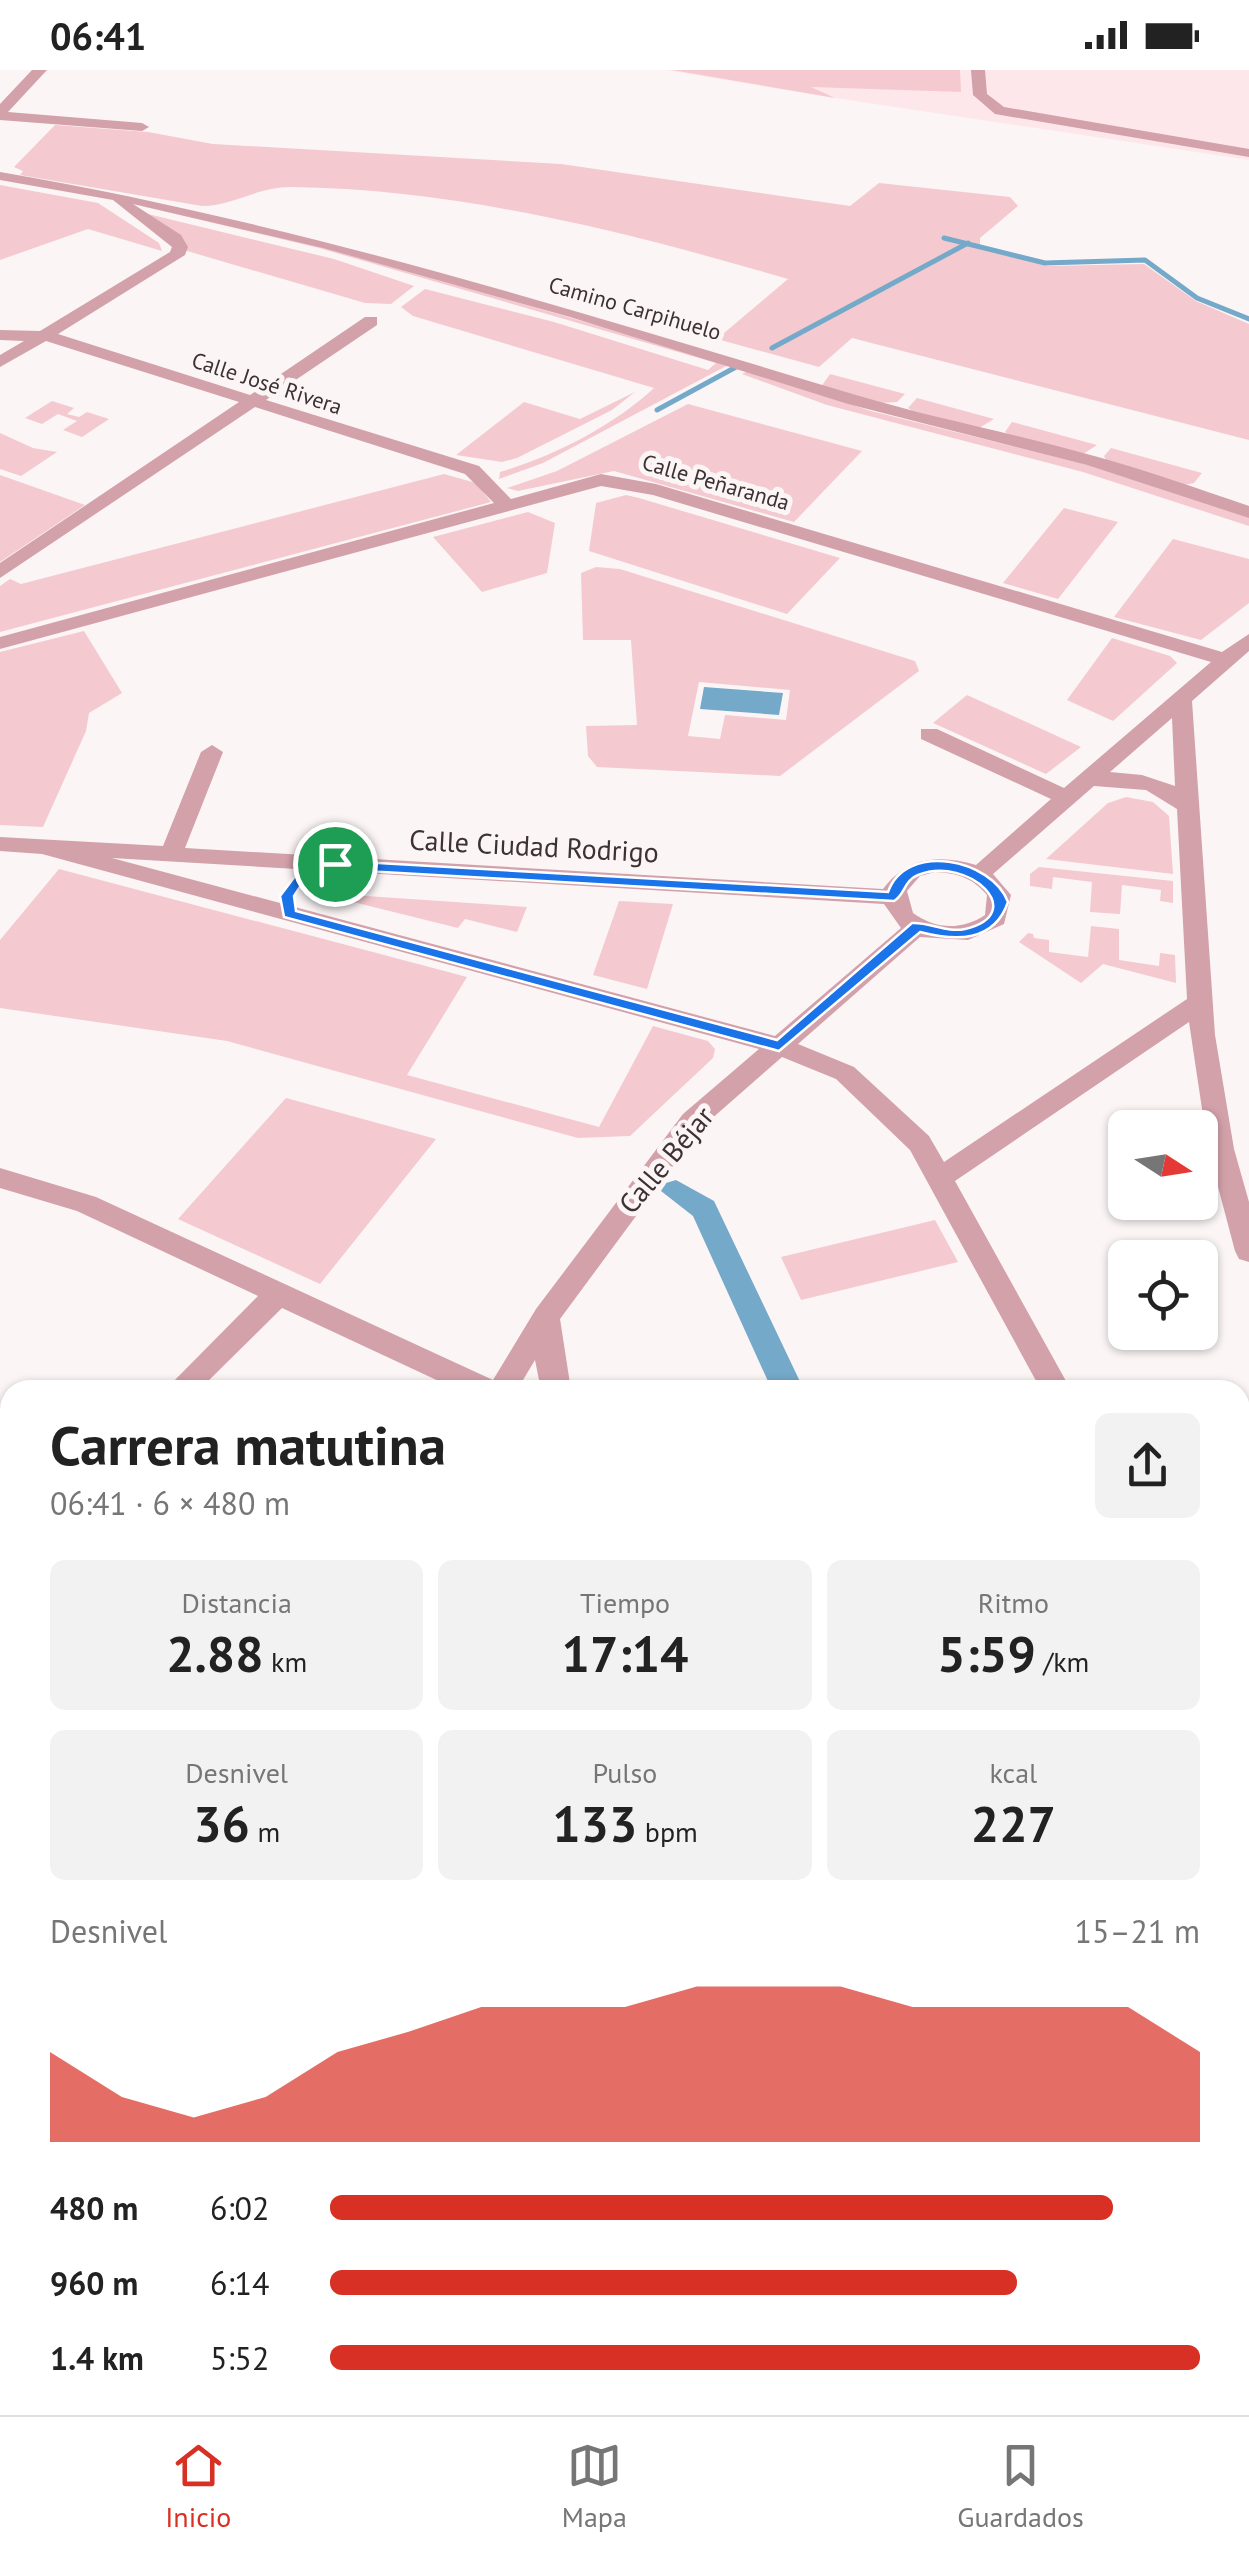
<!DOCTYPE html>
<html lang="es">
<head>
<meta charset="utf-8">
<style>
  :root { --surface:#fff; --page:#f2f2f2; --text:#222; --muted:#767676; --line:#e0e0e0; --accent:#d93025 }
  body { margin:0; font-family:"PT Sans",sans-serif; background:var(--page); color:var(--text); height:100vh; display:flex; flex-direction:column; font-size:38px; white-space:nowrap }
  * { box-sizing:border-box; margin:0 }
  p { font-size:32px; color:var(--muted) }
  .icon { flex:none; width:55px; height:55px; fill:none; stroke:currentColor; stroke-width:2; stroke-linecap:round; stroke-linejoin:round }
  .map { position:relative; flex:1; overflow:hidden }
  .sheet { position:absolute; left:0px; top:1310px; width:1250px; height:1035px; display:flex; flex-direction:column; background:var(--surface); border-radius:30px 30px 0 0; box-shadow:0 2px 8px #0004 }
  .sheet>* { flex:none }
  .needle { width:65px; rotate:102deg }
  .controls { position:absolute; left:1108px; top:1040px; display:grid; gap:20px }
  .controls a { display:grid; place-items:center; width:110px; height:110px; border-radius:15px; background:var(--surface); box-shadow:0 2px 8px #0004; font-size:50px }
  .pin { position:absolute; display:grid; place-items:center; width:85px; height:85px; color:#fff; margin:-42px; border:5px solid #fff; border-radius:50%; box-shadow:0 2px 10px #0007 }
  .round { display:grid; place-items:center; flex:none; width:105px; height:105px; border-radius:15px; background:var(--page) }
  .headline { display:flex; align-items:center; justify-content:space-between; height:170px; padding:0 50px }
  h1 { font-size:55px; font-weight:800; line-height:75px }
  .metrics { display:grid; grid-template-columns:repeat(3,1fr); gap:15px; height:170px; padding:10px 50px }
  .metrics div { display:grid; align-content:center; border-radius:15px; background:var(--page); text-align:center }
  .metrics b { font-size:50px; font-weight:800 }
  .metrics small { font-size:28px; font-weight:400 }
  .metrics p { font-size:28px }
  .chart { height:280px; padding:20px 50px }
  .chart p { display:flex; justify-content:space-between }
  .chart svg { width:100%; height:180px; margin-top:10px; fill:var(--accent); opacity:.7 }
  ul { padding:0 50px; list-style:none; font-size:32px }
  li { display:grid; grid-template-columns:160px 120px 1fr; align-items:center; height:75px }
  li i { height:25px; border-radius:12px; background:var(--accent) }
  .status { display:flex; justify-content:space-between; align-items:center; height:70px; padding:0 50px; background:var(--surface); direction:ltr }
  .status svg { height:28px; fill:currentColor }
  .tab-bar { display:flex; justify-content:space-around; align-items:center; height:140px; border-top:2px solid var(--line); background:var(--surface); font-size:28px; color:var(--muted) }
  .tab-bar a { display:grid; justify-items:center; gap:5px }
  .tab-bar .current { color:var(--accent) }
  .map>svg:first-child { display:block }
  .built { fill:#fee7ea }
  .green { fill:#f4cad0; fill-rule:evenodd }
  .water { fill:#75a9c9 }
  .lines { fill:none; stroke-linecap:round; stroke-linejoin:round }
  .stream { stroke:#75a9c9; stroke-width:5 }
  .canal { fill:#75a9c9; fill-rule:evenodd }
  .minor { fill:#d3a1a9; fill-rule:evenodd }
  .route { fill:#1a73e8; stroke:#fff; stroke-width:2.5; fill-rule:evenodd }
  .labels { text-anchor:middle; stroke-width:10; stroke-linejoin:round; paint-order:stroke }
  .far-street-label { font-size:22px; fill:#3c3133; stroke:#fbf5f6 }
  .street-label { font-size:28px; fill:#3c3133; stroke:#fbf5f6 }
</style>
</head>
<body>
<div class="status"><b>06:41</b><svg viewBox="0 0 49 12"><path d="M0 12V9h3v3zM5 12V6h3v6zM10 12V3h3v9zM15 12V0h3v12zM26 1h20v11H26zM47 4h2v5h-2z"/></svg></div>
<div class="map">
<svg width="1249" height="2345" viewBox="0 0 1249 2345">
  <rect width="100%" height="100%" fill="#fbf5f6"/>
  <!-- built -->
  <path class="built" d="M666 0H1249V90L835 28Z"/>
  <!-- green -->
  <g class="green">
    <path d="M672 0H960L961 22 811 17 835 28Z"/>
    <path d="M55 55 148 62 213 74 561 94 850 136 879 113 1010 127 1018 136 980 168V177L1048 196 1144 194 1196 231 1249 254V370L852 268 819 297 717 269 788 209C627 162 459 119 291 117 256 117 234 136 202 136L20 105 23 101 14 97Z"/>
    <path d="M0 115 98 133 159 173 162 181 88 159 0 190Z"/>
    <path d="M133 134 324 176 730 294 543 393 499 409 500 402C554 386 613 356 654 318L413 246 401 237 425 219 554 252 708 300 716 293 319 178Z"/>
    <path d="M148 144 334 189 414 216 391 234 365 233 187 181 181 167Z"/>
    <path d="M748 301 871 341 1088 395 1249 447V456L1083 402 827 335 742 304Z"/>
    <path d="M830 304 905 324 897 332 880 333 821 317Z"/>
    <path d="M635 322 612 340 517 388 502 392 456 385 524 332 580 349Z"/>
    <path d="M917 328 994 349 979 358 913 341 908 338Z"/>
    <path d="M52 331 74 338 67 344 79 347 87 342 109 349 82 367 63 360 77 351 58 344 42 354 25 348Z"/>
    <path d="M688 334 862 381 794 452 614 401 518 421 507 418 557 401Z"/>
    <path d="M1012 352 1097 375 1083 384 1012 367 1005 362Z"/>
    <path d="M0 363 33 378 57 382 21 406 0 399Z"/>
    <path d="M1111 378 1202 403 1194 413 1184 415 1106 390 1104 386Z"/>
    <path d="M444 404 476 413 491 432 0 562V516L10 509 21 514Z"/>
    <path d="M0 405 85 435 0 492Z"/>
    <path d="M626 425 639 428 840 488 787 544 589 481 596 433Z"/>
    <path d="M1064 438 1118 452 1058 529 1003 513Z"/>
    <path d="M528 442 555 453 547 503 482 522 433 467Z"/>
    <path d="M1173 469 1249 489V533L1201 570 1114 547Z"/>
    <path d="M596 497 620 499 915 591 919 601 780 706 597 697 588 686 586 656 637 655 631 570H583L581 503ZM699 612 790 620 786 650 725 645 720 669 688 666Z"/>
    <path d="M84 561 122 623 89 643 86 661 43 757 0 755V582Z"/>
    <path d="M1112 568 1170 586 1177 593 1113 651 1067 630Z"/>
    <path d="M967 625 1081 677 1046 704 933 653Z"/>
    <path d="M1126 727 1153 732 1169 746 1173 804 1046 789 1108 733Z"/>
    <path d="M1039 797 1173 811V833L1160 831 1161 820 1122 815 1120 844 1090 842 1092 812 1053 807 1052 819 1030 816V804Z"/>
    <path d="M59 799 467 907 407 1005 599 1057 653 956 708 971 715 979 713 988 630 1066 578 1068 227 971 0 938V870Z"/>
    <path d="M321 824 322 823 527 837 517 862 465 849 458 858Z"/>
    <path d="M619 831 673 834 647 919 593 905Z"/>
    <path d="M1091 856 1119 859V890L1159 896 1160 883 1175 885 1176 913 1103 894 1081 913 1019 872 1028 863 1033 864 1034 868 1049 870V882L1088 887Z"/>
    <path d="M286 1028 436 1069 320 1214 178 1149Z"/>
    <path d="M935 1150 958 1192 801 1230 781 1187Z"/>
    <path d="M10 1978V2174L0 2165V1989Z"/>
    <path d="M451 2335H838L841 2345H454Z"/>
    <path d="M1042 2335H1180L1183 2345H1040Z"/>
  </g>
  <!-- water -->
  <path class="water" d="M704 617 783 623 779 645 700 639Z"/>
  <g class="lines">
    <!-- stream -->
    <g class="stream">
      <path d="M944 168 1045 193 1145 190 1197 228 1249 249"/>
      <path d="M772 278 968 173"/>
      <path d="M657 340 736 297"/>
    </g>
    <!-- canal -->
    <g class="canal">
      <path d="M676 1110 714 1131 804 1320H772L693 1146 661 1121 666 1113Z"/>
      <path d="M1240 2327 1247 2345H1201L1199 2335H1240Z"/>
    </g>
    <!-- minor -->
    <g class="minor">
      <path d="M32 0H47L8 42 142 53 149 57 142 61 0 50V34Z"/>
      <path d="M971 0H985L987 24 1004 37 1249 79V87L995 44 973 25Z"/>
      <path d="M0 102C296 153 570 239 856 325 936 349 1018 364 1098 387 1149 401 1199 419 1249 436V448L1087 395 848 334 570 247 323 178 133 134 181 165 188 177 185 185 58 264 250 325 365 247H377V255L266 330 479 396 511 429 601 404 656 414 1222 582 1249 564V581L1192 631 1215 965 1234 1079 1249 1132V1192L1239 1189 1235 1181 1208 1079 1189 952 955 1111 1071 1320H1041L910 1080 836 1009 782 987 701 1058 560 1249 571 1320H541L535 1290 517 1320H458L282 1238 199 1320H165L258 1226 77 1141 0 1118V1098L96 1127 493 1310 536 1239 683 1044 759 979 42 784 0 781V767L163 776 201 682 212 675 223 682 185 778 883 819C907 787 939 784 976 795L1051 729 921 669V659H937L1064 718 1211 592 653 425 601 416 0 579V567L494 433 465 404 255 337 0 508V493L239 332 46 271 0 297V285L24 271 0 270V260L40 261 170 182 172 177 113 130 0 110ZM1172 648 1175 716 1142 705 1110 702ZM1094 716 1146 720 1177 739 1187 929 944 1092 929 1066 854 997 798 974 920 867 968 870 1004 854 1011 825 993 804ZM112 788 884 834 901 858 775 966ZM935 802C957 803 973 808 987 825L985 845C961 861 935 859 913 843L907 821 920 806Z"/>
      <path d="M10 1472V1505L0 1509V1476Z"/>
      <path d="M1240 1634 1249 1637V1680L1240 1677Z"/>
      <path d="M10 1871V1915L0 1919V1875Z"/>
      <path d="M27 2335H73L68 2345H23Z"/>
      <path d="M260 2335H302L305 2345H263Z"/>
      <path d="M855 2335H897L900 2345H858Z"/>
    </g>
  </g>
  <!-- route -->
  <path class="route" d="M308 789 888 822C906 771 992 789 1008 832 994 873 955 871 920 862L779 981 284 847 280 826ZM312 798 894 831C905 825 904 810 918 805 969 785 1030 844 965 859 947 863 930 852 912 853L777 970 296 841 294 826Z"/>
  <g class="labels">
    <!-- far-street labels -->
    <g class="far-street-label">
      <text transform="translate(635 238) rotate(16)" y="8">Camino Carpihuelo</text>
      <text transform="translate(267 313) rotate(18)" y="8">Calle José Rivera</text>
      <text transform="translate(716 412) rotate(16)" y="8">Calle Peñaranda</text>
    </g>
    <!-- street labels -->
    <g class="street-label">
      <text transform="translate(534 776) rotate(3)" y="10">Calle Ciudad Rodrigo</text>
      <text transform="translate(666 1090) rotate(-50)" y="10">Calle Béjar</text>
    </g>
  </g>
</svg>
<div class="controls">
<a><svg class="needle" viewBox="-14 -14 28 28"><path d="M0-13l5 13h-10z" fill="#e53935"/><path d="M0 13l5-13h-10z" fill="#767676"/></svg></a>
<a><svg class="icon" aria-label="locate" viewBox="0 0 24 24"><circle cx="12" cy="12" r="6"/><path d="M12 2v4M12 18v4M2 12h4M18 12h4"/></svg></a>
</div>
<div class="pin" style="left:335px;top:794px;background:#1e9e55"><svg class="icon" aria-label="arrive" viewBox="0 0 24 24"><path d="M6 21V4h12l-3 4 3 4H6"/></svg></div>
<section class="sheet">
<div class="headline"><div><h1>Carrera matutina</h1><p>06:41 · 6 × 480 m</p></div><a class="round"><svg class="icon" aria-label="share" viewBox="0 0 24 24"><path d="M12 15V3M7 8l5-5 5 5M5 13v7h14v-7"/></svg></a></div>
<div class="metrics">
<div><p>Distancia</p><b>2.88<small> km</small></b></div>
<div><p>Tiempo</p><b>17:14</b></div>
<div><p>Ritmo</p><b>5:59<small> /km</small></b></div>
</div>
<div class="metrics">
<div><p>Desnivel</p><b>36<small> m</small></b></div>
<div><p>Pulso</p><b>133<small> bpm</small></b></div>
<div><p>kcal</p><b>227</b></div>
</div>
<div class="chart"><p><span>Desnivel</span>15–21 m</p>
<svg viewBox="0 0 160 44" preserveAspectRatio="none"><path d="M0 44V22L10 33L20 38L30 33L40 22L50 17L60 11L70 11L80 11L90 6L100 6L110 6L120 11L130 11L140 11L150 11L160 22V44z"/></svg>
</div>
<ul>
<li><b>480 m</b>6:02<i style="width:90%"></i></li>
<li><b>960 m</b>6:14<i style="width:79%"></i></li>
<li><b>1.4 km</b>5:52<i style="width:100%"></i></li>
</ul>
</section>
</div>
<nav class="tab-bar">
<a class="current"><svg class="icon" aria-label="home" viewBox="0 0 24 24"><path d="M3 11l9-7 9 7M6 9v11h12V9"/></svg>Inicio</a>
<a><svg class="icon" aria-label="map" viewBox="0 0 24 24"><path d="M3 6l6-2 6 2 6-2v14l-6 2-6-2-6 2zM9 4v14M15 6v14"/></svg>Mapa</a>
<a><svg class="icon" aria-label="saved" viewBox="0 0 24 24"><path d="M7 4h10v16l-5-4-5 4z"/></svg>Guardados</a>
</nav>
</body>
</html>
